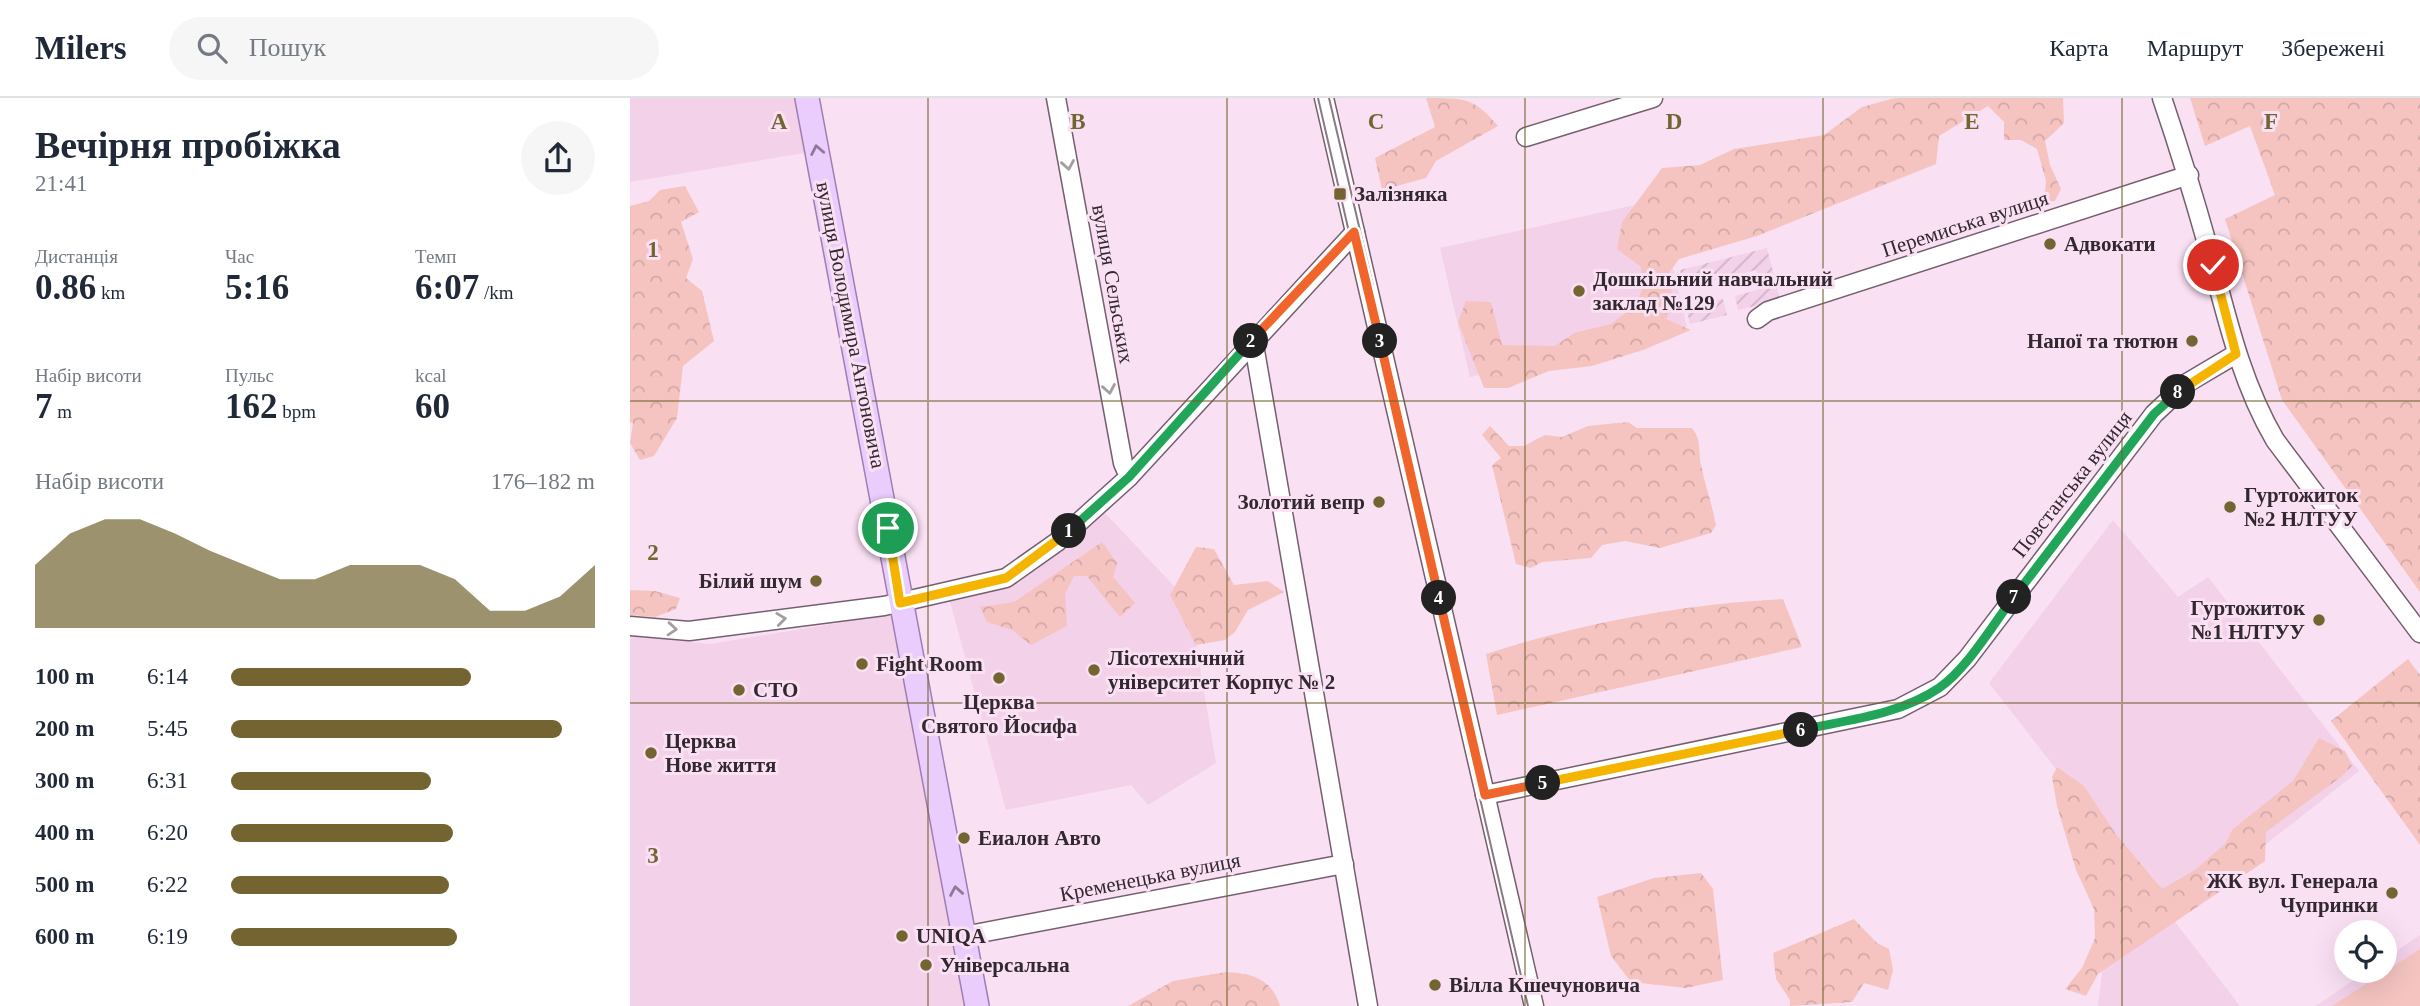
<!DOCTYPE html>
<html lang="uk">
<head>
<meta charset="utf-8">
<style>
  :root { --surface:#fff; --page:#f6f6f7; --text:#1f2937; --muted:#747a83; --line:#e0e1e3; --accent:#736432 }
  body { margin:0; font-family:"Times New Roman",serif; background:var(--page); color:var(--text); height:100vh; display:flex; flex-direction:column; font-size:26px; white-space:nowrap }
  * { box-sizing:border-box; margin:0 }
  p { font-size:23px; color:var(--muted) }
  .icon { flex:none; width:38px; height:38px; fill:none; stroke:currentColor; stroke-width:2; stroke-linecap:round; stroke-linejoin:round }
  .map { position:relative; flex:1; overflow:hidden }
  .side { display:flex; flex-direction:column; background:var(--surface); width:630px }
  .side>* { flex:none }
  .fabs { position:absolute; left:1704px; top:822px; display:grid; gap:14px }
  .fabs a { display:grid; place-items:center; width:63px; height:63px; border-radius:50%; background:var(--surface); box-shadow:0 7px 28px #0002; font-size:35px }
  .pin { position:absolute; display:grid; place-items:center; width:60px; height:60px; color:#fff; margin:-30px; border:4px solid #fff; border-radius:50%; box-shadow:0 2px 7px #0007 }
  .km { position:absolute; width:35px; height:35px; margin:-18px; border-radius:50%; background:#222; color:#fff; font-size:19px; line-height:35px; text-align:center }
  .round { display:grid; place-items:center; flex:none; width:74px; height:74px; border-radius:37px; background:var(--page) }
  .headline { display:flex; align-items:center; justify-content:space-between; height:119px; padding:0 35px }
  h1 { font-size:38px; font-weight:700; line-height:52px }
  .stats { display:grid; grid-template-columns:repeat(3,1fr); gap:10px; height:119px; padding:7px 35px }
  .stats div { display:grid; align-content:center }
  .stats b { font-size:35px; font-weight:700 }
  .stats small { font-size:19px; font-weight:400 }
  .stats p { font-size:19px }
  .chart { height:196px; padding:14px 35px }
  .chart p { display:flex; justify-content:space-between }
  .chart svg { width:100%; height:126px; margin-top:7px; fill:var(--accent); opacity:.7 }
  ul { padding:0 35px; list-style:none; font-size:23px }
  li { display:grid; grid-template-columns:112px 84px 1fr; align-items:center; height:52px }
  li i { height:18px; border-radius:9px; background:var(--accent) }
  header { display:flex; align-items:center; gap:42px; box-sizing:border-box; height:98px; padding:0 35px; background:var(--surface); border-bottom:2px solid var(--line) }
  header strong { font-size:33px }
  nav { display:flex; gap:38px; margin-inline-start:auto; font-size:24px }
  .search { width:490px; height:63px; background:var(--page); display:flex; align-items:center; gap:18px; box-sizing:border-box; padding:0 24px; border-radius:38px; color:var(--muted); font-size:26px }
  main { display:flex; flex:1; min-height:0 }
  .map>svg:first-child { display:block }
  .built { fill:#f2d1e9 }
  .industrial { fill:url(#industrial-furrows) }
  .forest { fill:url(#forest-crowns) }
  .pitch { fill:#f5c4c1 }
  .lines { fill:none; stroke-linecap:round; stroke-linejoin:round }
  .minor-casing { stroke:#755f6f; stroke-width:21 }
  .major-casing { stroke:#a07eb3; stroke-width:26 }
  .minor { stroke:#fff; stroke-width:18 }
  .major { stroke:#eacdfc; stroke-width:23 }
  .tram { stroke:#8b7a86; stroke-width:2 }
  .oneway { stroke:#8e7a96 }
  .oneway2 { stroke:#a39ea1 }
  .split-1-casing { stroke:#fff; stroke-width:14 }
  .split-2-casing { stroke:#fff; stroke-width:14 }
  .split-3-casing { stroke:#fff; stroke-width:14 }
  .split-4-casing { stroke:#fff; stroke-width:14 }
  .split-5-casing { stroke:#fff; stroke-width:14 }
  .split-6-casing { stroke:#fff; stroke-width:14 }
  .split-7-casing { stroke:#fff; stroke-width:14 }
  .split-8-casing { stroke:#fff; stroke-width:14 }
  .split-9-casing { stroke:#fff; stroke-width:14 }
  .split-1 { stroke:#f5b400; stroke-width:9 }
  .split-2 { stroke:#22a559; stroke-width:9 }
  .split-3 { stroke:#f0652b; stroke-width:9 }
  .split-4 { stroke:#f0652b; stroke-width:9 }
  .split-5 { stroke:#f0652b; stroke-width:9 }
  .split-6 { stroke:#f5b400; stroke-width:9 }
  .split-7 { stroke:#22a559; stroke-width:9 }
  .split-8 { stroke:#22a559; stroke-width:9 }
  .split-9 { stroke:#f5b400; stroke-width:9 }
  .grid { fill:none; stroke:#736432; stroke-width:2; stroke-opacity:0.55 }
  .poi-dot { fill:#736432; stroke:#fae0f3; stroke-width:2.5 }
  .labels { text-anchor:middle; stroke-width:6; stroke-linejoin:round; paint-order:stroke }
  .poi-label { font-size:21px; font-weight:bold; fill:#32282f; stroke:#fae0f3; text-anchor:start }
  .street-label { font-size:21px; fill:#32282f; stroke:#fae0f3 }
  .grid-label { font-size:23px; text-anchor:middle; font-weight:bold; fill:#736432; stroke:#fae0f3; stroke-width:6; stroke-linejoin:round; paint-order:stroke }
</style>
</head>
<body>
<header>
<strong>Milers</strong>
<div class="search"><svg class="icon" aria-label="search" viewBox="0 0 24 24"><circle cx="10" cy="10" r="6"/><path d="M15 15l6 6"/></svg>Пошук</div>
<nav><a>Карта</a><a>Маршрут</a><a>Збережені</a></nav>
</header>
<main>
<section class="side">
<div class="headline"><div><h1>Вечірня пробіжка</h1><p>21:41</p></div><a class="round"><svg class="icon" aria-label="share" viewBox="0 0 24 24"><path d="M12 15V3M7 8l5-5 5 5M5 13v7h14v-7"/></svg></a></div>
<div class="stats">
<div><p>Дистанція</p><b>0.86<small> km</small></b></div>
<div><p>Час</p><b>5:16</b></div>
<div><p>Темп</p><b>6:07<small> /km</small></b></div>
</div>
<div class="stats">
<div><p>Набір висоти</p><b>7<small> m</small></b></div>
<div><p>Пульс</p><b>162<small> bpm</small></b></div>
<div><p>kcal</p><b>60</b></div>
</div>
<div class="chart"><p><span>Набір висоти</span>176–182 m</p>
<svg viewBox="0 0 160 44" preserveAspectRatio="none"><path d="M0 44V22L10 11L20 6L30 6L40 11L50 17L60 22L70 27L80 27L90 22L100 22L110 22L120 27L130 38L140 38L150 33L160 22V44z"/></svg>
</div>
<ul>
<li><b>100 m</b>6:14<i style="width:66%"></i></li>
<li><b>200 m</b>5:45<i style="width:91%"></i></li>
<li><b>300 m</b>6:31<i style="width:55%"></i></li>
<li><b>400 m</b>6:20<i style="width:61%"></i></li>
<li><b>500 m</b>6:22<i style="width:60%"></i></li>
<li><b>600 m</b>6:19<i style="width:62%"></i></li>
</ul>
</section>
<div class="map">
<svg width="1790" height="908" viewBox="0 0 1790 908">
  <defs>
    <pattern id="industrial-furrows" width="10" height="10" patternUnits="userSpaceOnUse" patternTransform="scale(1.75)"><rect width="10" height="10" fill="#f2d1e9"/><path d="M-1 1l2-2M0 10L10 0M9 11l2-2" fill="none" stroke="#d0b3c8"/></pattern>
    <pattern id="forest-crowns" width="20" height="18" patternUnits="userSpaceOnUse" patternTransform="scale(1.75)"><rect width="20" height="18" fill="#f5c4c1"/><path d="M2 6a3 3 0 1 1 6 0M12 15a3 3 0 1 1 6 0" fill="none" stroke="#d2a8a6"/></pattern>
  </defs>
  <rect width="100%" height="100%" fill="#fae0f3"/>
  <!-- built -->
  <g class="built">
    <path d="M0 0H169L180 54 0 84Z"/>
    <path d="M1027 102 1057 229 840 279 810 150Z"/>
    <path d="M473 413 559 504 586 665 518 707 501 687 376 712 320 503 382 486Z"/>
    <path d="M1483 422 1548 499 1578 479 1729 673 1542 820 1610 908H1468L1477 837 1542 820 1359 585Z"/>
    <path d="M263 516 338 908H0V538L80 546Z"/>
    <path d="M1790 837V908H1686L1737 873H1755V861Z"/>
  </g>
  <!-- industrial -->
  <g class="industrial">
    <path d="M1137 150 1150 202 1108 212 1105 198 1131 191 1126 172 1054 190 1050 172Z"/>
    <path d="M1093 201 1097 217 1060 226 1056 209Z"/>
  </g>
  <!-- forest -->
  <g class="forest">
    <path d="M796 0C836 0 844 0 868 28L806 63 796 80 752 92 745 60 805 29Z"/>
    <path d="M1265 0H1433L1434 25 1415 43 1420 67 1431 91 1425 103 1414 104 1416 83 1407 51 1391 42H1374V24L1358 8 1309 38 1306 66 1127 138 1049 161 1036 179 1045 203 1036 221 1061 232 1013 252 962 268 919 273 878 290H854L828 224 836 203 861 204 872 247 925 248 944 235 981 226 1006 207 1012 191 1011 169 987 151 992 124 1032 70 1070 67 1104 51 1194 37 1232 9Z"/>
    <path d="M1560 0H1790V494L1652 302 1595 121 1645 97 1620 28 1575 48Z"/>
    <path d="M55 88 69 114 51 124 63 161 56 180 72 193 84 243 53 268 47 320 24 358 10 362 0 345 3 325 0 324V108L19 103 30 92Z"/>
    <path d="M998 324 1007 330H1062C1072 343 1068 352 1071 367 1075 387 1082 406 1086 427L1081 435 1030 450 995 443 972 447 961 460 912 464 901 470 886 466 862 367 871 360 852 337 860 328 879 348H894L915 337 932 339 958 328Z"/>
    <path d="M472 444 487 465 483 479 505 505 490 519 457 478H444L435 496 437 528 401 547 382 532 357 524 350 509 384 504Z"/>
    <path d="M566 449 584 451 604 487 638 483 654 494 618 512 605 534 595 542 566 547 540 497Z"/>
    <path d="M0 492 25 493 50 500 46 511 25 519 0 517Z"/>
    <path d="M1153 501 1172 549 867 617 856 556C951 525 1053 506 1153 501Z"/>
    <path d="M1778 561 1790 577V747L1701 623Z"/>
    <path d="M1689 640 1715 653 1722 668 1711 679 1636 734 1635 763 1468 876 1456 898 1435 891 1452 870 1465 840 1464 811 1446 772 1427 708 1422 679 1427 669 1454 688 1485 735 1532 791 1565 772 1596 745 1602 732 1663 683Z"/>
    <path d="M1071 775 1083 791 1093 882 1056 890 1001 884 981 858 967 799 1024 780Z"/>
    <path d="M1224 821 1247 845 1259 851 1263 872 1258 892 1234 885 1222 904 1160 908V902L1146 881 1143 855Z"/>
    <path d="M596 874C622 875 642 881 650 908H498L543 883Z"/>
  </g>
  <!-- pitch -->
  <path class="pitch" d="M1790 851V908H1702Z"/>
  <g class="lines">
    <!-- minor casing -->
    <g class="minor-casing">
      <g id="minor">
        <path d="M426 0 493 365 499 379"/>
        <path d="M694 0 904 908"/>
        <path d="M1532 0C1549 50 1564 99 1578 149 1596 216 1610 282 1645 342L1790 535"/>
        <path d="M896 39 1023 0"/>
        <path d="M1127 221 1138 213 1559 77"/>
        <path d="M623 241 738 908"/>
        <path d="M0 528 59 533 254 508 376 480 427 444 499 379 725 134"/>
        <path d="M855 697 1268 611 1310 589 1337 561 1524 316 1557 285 1606 256"/>
        <path d="M334 838 714 766"/>
      </g>
    </g>
    <!-- major casing -->
    <g class="major-casing">
      <path id="major" d="M177 0 347 908"/>
    </g>
    <!-- minor -->
    <use href="#minor" class="minor"/>
    <!-- major -->
    <use href="#major" class="major"/>
    <!-- tram -->
    <g class="tram">
      <path d="M688 0 898 908"/>
      <path d="M699 0 743 188"/>
    </g>
  </g>
  <!-- one-way arrows -->
  <defs><path id="oneway-chevron" d="M-2-3.5L2.5 0L-2 3.5" fill="none" stroke-width="1.6" stroke-linecap="round" stroke-linejoin="round" transform="scale(1.75)"/></defs>
  <g class="oneway">
    <use href="#oneway-chevron" transform="translate(187 52) rotate(-101)"/>
    <use href="#oneway-chevron" transform="translate(326 793) rotate(-100)"/>
  </g>
  <g class="oneway2">
    <use href="#oneway-chevron" transform="translate(438 67) rotate(80)"/>
    <use href="#oneway-chevron" transform="translate(479 291) rotate(80)"/>
    <use href="#oneway-chevron" transform="translate(151 521) rotate(-7)"/>
    <use href="#oneway-chevron" transform="translate(42 531) rotate(4)"/>
  </g>
  <g class="lines">
    <!-- split-1 casing -->
    <g class="split-1-casing">
      <path id="split-1" d="M258 430 270 505 376 480 439 433"/>
    </g>
    <!-- split-2 casing -->
    <g class="split-2-casing">
      <path id="split-2" d="M439 433 499 379 621 243"/>
    </g>
    <!-- split-3 casing -->
    <g class="split-3-casing">
      <path id="split-3" d="M621 243 724 134 750 243"/>
    </g>
    <!-- split-4 casing -->
    <g class="split-4-casing">
      <path id="split-4" d="M750 243 809 500"/>
    </g>
    <!-- split-5 casing -->
    <g class="split-5-casing">
      <path id="split-5" d="M809 500 855 697 913 685"/>
    </g>
    <!-- split-6 casing -->
    <g class="split-6-casing">
      <path id="split-6" d="M913 685 1171 632"/>
    </g>
    <!-- split-7 casing -->
    <g class="split-7-casing">
      <path id="split-7" d="M1171 632C1217 622 1269 617 1309 590 1337 571 1363 526 1384 499"/>
    </g>
    <!-- split-8 casing -->
    <g class="split-8-casing">
      <path id="split-8" d="M1384 499 1524 316 1548 294"/>
    </g>
    <!-- split-9 casing -->
    <g class="split-9-casing">
      <path id="split-9" d="M1548 294 1606 256 1583 167"/>
    </g>
    <!-- split-1 -->
    <use href="#split-1" class="split-1"/>
    <!-- split-2 -->
    <use href="#split-2" class="split-2"/>
    <!-- split-3 -->
    <use href="#split-3" class="split-3"/>
    <!-- split-4 -->
    <use href="#split-4" class="split-4"/>
    <!-- split-5 -->
    <use href="#split-5" class="split-5"/>
    <!-- split-6 -->
    <use href="#split-6" class="split-6"/>
    <!-- split-7 -->
    <use href="#split-7" class="split-7"/>
    <!-- split-8 -->
    <use href="#split-8" class="split-8"/>
    <!-- split-9 -->
    <use href="#split-9" class="split-9"/>
  </g>
  <!-- grid -->
  <path class="grid" d="M298 0V908M597 0V908M895 0V908M1193 0V908M1492 0V908M0 303H1790M0 605H1790"/>
  <!-- markers -->
  <g class="poi-dot">
    <rect x="703" y="89" width="14" height="14" rx="3.5"/>
    <circle cx="1420" cy="146" r="7"/>
    <circle cx="949" cy="193" r="7"/>
    <circle cx="1562" cy="243" r="7"/>
    <circle cx="749" cy="404" r="7"/>
    <circle cx="1600" cy="409" r="7"/>
    <circle cx="186" cy="483" r="7"/>
    <circle cx="1689" cy="522" r="7"/>
    <circle cx="232" cy="566" r="7"/>
    <circle cx="464" cy="572" r="7"/>
    <circle cx="369" cy="580" r="7"/>
    <circle cx="109" cy="592" r="7"/>
    <circle cx="21" cy="655" r="7"/>
    <circle cx="334" cy="740" r="7"/>
    <circle cx="1762" cy="795" r="7"/>
    <circle cx="272" cy="838" r="7"/>
    <circle cx="296" cy="867" r="7"/>
    <circle cx="805" cy="887" r="7"/>
  </g>
  <g class="labels">
    <!-- poi labels -->
    <g class="poi-label">
      <text x="724" y="103">Залізняка</text>
      <text x="1434" y="153">Адвокати</text>
      <text x="963" y="188">Дошкільний навчальний<tspan x="963" dy="24">заклад №129</tspan></text>
      <text x="1548" y="250" text-anchor="end">Напої та тютюн</text>
      <text x="1614" y="404">Гуртожиток<tspan x="1614" dy="24">№2 НЛТУУ</tspan></text>
      <text x="735" y="411" text-anchor="end">Золотий вепр</text>
      <text x="172" y="490" text-anchor="end">Білий шум</text>
      <text x="1675" y="517" text-anchor="end">Гуртожиток<tspan x="1675" dy="24">№1 НЛТУУ</tspan></text>
      <text x="478" y="567">Лісотехнічний<tspan x="478" dy="24">університет Корпус № 2</tspan></text>
      <text x="246" y="573">Fight Room</text>
      <text x="123" y="599">СТО</text>
      <text x="369" y="611" text-anchor="middle">Церква<tspan x="369" dy="24">Святого Йосифа</tspan></text>
      <text x="35" y="650">Церква<tspan x="35" dy="24">Нове життя</tspan></text>
      <text x="348" y="747">Еиалон Авто</text>
      <text x="1748" y="790" text-anchor="end">ЖК вул. Генерала<tspan x="1748" dy="24">Чупринки</tspan></text>
      <text x="286" y="845">UNIQA</text>
      <text x="310" y="874">Універсальна</text>
      <text x="819" y="894">Вілла Кшечуновича</text>
    </g>
    <!-- street labels -->
    <g class="street-label">
      <text transform="translate(1335 126) rotate(-18)" y="7">Перемиська вулиця</text>
      <text transform="translate(483 186) rotate(80)" y="7">вулиця Сельських</text>
      <text transform="translate(221 227) rotate(79)" y="7">вулиця Володимира Антоновича</text>
      <text transform="translate(1442 386) rotate(-52)" y="7">Повстанська вулиця</text>
      <text transform="translate(520 779) rotate(-11)" y="7">Кременецька вулиця</text>
    </g>
  </g>
  <g class="grid-label">
    <text x="149" y="31">A</text>
    <text x="448" y="31">B</text>
    <text x="746" y="31">C</text>
    <text x="1044" y="31">D</text>
    <text x="1342" y="31">E</text>
    <text x="1641" y="31">F</text>
    <text x="23" y="159">1</text>
    <text x="23" y="462">2</text>
    <text x="23" y="765">3</text>
  </g>
</svg>
<div class="fabs">
<a><svg class="icon" aria-label="locate" viewBox="0 0 24 24"><circle cx="12" cy="12" r="6"/><path d="M12 2v4M12 18v4M2 12h4M18 12h4"/></svg></a>
</div>
<div class="pin" style="left:258px;top:430px;background:#1e9e55"><svg class="icon" aria-label="arrive" viewBox="0 0 24 24"><path d="M6 21V4h12l-3 4 3 4H6"/></svg></div>
<div class="pin" style="left:1583px;top:167px;background:#d93025"><svg class="icon" aria-label="check" viewBox="0 0 24 24"><path d="M5 12l5 5 9-10"/></svg></div>
<b class="km" style="left:439px;top:433px">1</b>
<b class="km" style="left:621px;top:243px">2</b>
<b class="km" style="left:750px;top:243px">3</b>
<b class="km" style="left:809px;top:500px">4</b>
<b class="km" style="left:913px;top:685px">5</b>
<b class="km" style="left:1171px;top:632px">6</b>
<b class="km" style="left:1384px;top:499px">7</b>
<b class="km" style="left:1548px;top:294px">8</b>
</div>
</main>
</body>
</html>
